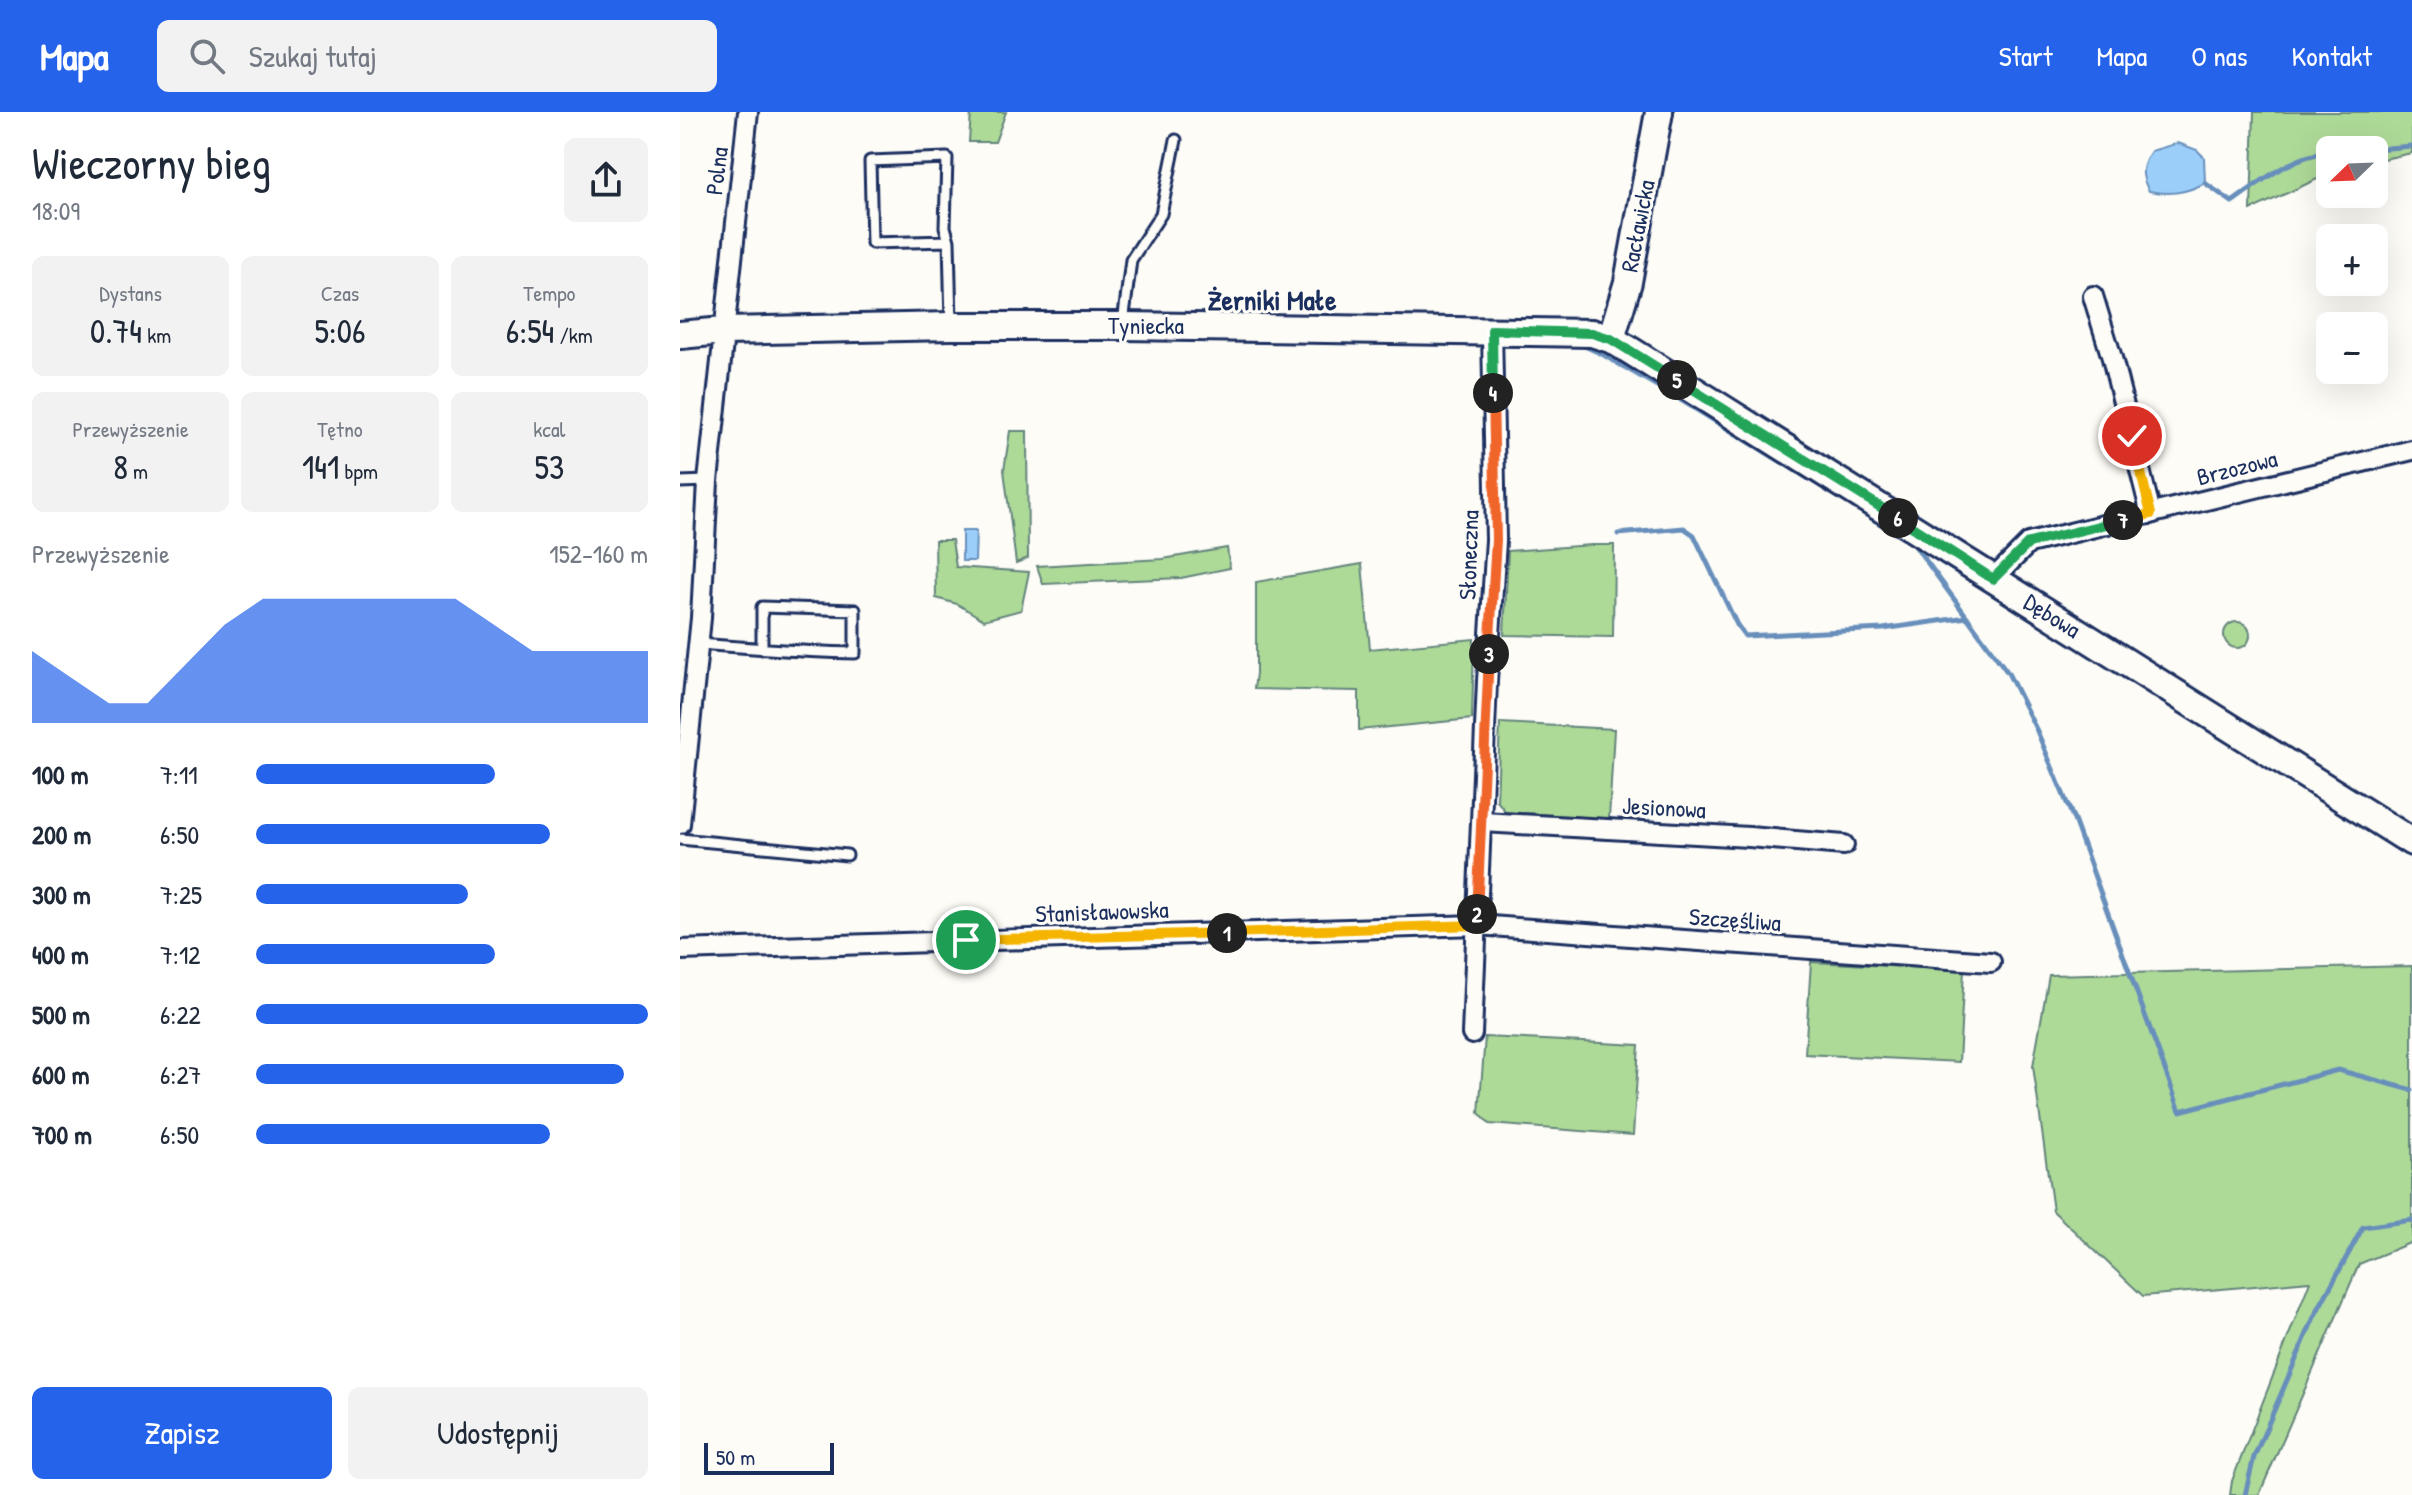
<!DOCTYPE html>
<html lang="pl">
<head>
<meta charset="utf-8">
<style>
  :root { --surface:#fff; --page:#f2f2f3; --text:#1f2937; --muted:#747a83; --accent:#2563eb }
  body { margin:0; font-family:"Patrick Hand",sans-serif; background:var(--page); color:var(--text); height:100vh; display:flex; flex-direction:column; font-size:30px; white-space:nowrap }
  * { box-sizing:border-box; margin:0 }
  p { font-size:26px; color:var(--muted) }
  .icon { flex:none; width:44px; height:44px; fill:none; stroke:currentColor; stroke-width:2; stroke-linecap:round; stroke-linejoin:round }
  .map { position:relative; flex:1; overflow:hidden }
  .drawer { display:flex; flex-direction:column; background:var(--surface); width:680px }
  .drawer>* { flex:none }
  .needle { width:52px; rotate:247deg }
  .fabs { position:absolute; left:1636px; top:24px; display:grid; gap:16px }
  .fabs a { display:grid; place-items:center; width:72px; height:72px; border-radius:12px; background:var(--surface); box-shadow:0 8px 32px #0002; font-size:40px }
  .scale { position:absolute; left:24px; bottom:20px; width:130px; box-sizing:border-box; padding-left:8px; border:4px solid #1b2f5e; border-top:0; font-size:22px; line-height:28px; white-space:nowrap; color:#1b2f5e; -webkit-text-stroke:6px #fdfcf7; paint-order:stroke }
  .pin { position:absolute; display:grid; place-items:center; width:68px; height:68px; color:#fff; margin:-34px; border:4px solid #fff; border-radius:50%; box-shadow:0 2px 8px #0007 }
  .km { position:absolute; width:40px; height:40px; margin:-20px; border-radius:50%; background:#222; color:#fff; font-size:22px; line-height:40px; text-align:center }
  .round { display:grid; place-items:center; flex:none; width:84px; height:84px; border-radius:12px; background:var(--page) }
  .head { display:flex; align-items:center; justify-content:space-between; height:136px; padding:0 32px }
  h1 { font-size:44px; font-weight:600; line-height:60px }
  .figures { display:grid; grid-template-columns:repeat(3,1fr); gap:12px; height:136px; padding:8px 32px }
  .figures div { display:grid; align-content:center; border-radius:12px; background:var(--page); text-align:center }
  .figures b { font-size:34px; font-weight:600 }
  .figures small { font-size:22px; font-weight:400 }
  .figures p { font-size:22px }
  .chart { height:224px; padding:16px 32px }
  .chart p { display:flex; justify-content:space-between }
  .chart svg { width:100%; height:144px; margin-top:8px; fill:var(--accent); opacity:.7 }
  .primary-button { display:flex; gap:16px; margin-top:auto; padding:16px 32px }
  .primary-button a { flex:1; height:92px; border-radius:12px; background:var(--accent); color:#fff; font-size:32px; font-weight:600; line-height:92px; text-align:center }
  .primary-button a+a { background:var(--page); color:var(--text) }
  ul { padding:0 32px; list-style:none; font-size:26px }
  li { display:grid; grid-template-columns:128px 96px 1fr; align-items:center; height:60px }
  li i { height:20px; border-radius:10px; background:var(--accent) }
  header { display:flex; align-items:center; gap:48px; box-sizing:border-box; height:112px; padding:0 40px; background:var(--accent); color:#fff }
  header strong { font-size:38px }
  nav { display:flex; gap:44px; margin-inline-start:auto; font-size:28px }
  .search { width:560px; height:72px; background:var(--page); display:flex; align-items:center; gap:20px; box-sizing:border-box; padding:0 28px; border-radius:12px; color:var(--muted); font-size:30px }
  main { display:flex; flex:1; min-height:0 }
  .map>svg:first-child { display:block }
  .green { fill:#aeda98; stroke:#64847b; stroke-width:2 }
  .water { fill:#9bcff9; stroke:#688fbb; stroke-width:2 }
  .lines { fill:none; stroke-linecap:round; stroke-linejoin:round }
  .stream { stroke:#688fbb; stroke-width:5 }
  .lane-casing { stroke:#1b2f5e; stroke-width:15 }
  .street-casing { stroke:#1b2f5e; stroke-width:24 }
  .secondary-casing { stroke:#1b2f5e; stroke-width:32 }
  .lane { stroke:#fdfcf7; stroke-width:9 }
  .street { stroke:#fdfcf7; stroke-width:18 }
  .secondary { stroke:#fdfcf7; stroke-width:26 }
  .split-1-casing { stroke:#fff; stroke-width:16 }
  .split-2-casing { stroke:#fff; stroke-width:16 }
  .split-3-casing { stroke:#fff; stroke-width:16 }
  .split-4-casing { stroke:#fff; stroke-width:16 }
  .split-5-casing { stroke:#fff; stroke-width:16 }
  .split-6-casing { stroke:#fff; stroke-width:16 }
  .split-7-casing { stroke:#fff; stroke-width:16 }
  .split-8-casing { stroke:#fff; stroke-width:16 }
  .split-1 { stroke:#f5b400; stroke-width:10 }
  .split-2 { stroke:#f5b400; stroke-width:10 }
  .split-3 { stroke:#f0652b; stroke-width:10 }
  .split-4 { stroke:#f0652b; stroke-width:10 }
  .split-5 { stroke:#22a559; stroke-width:10 }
  .split-6 { stroke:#22a559; stroke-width:10 }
  .split-7 { stroke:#22a559; stroke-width:10 }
  .split-8 { stroke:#f5b400; stroke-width:10 }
  .labels { text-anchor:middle; stroke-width:6; stroke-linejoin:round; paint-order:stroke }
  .street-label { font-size:24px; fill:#1b2f5e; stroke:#fdfcf7 }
  .quarter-label { font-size:28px; font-weight:bold; fill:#1b2f5e; stroke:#fdfcf7 }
</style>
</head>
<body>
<header>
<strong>Mapa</strong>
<div class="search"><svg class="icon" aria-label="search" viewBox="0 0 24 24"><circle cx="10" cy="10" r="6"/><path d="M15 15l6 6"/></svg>Szukaj tutaj</div>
<nav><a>Start</a><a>Mapa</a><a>O nas</a><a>Kontakt</a></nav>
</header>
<main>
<section class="drawer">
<div class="head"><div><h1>Wieczorny bieg</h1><p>18:09</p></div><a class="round"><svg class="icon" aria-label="share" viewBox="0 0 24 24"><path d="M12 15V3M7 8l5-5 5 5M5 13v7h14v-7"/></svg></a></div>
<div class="figures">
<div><p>Dystans</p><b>0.74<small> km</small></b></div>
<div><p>Czas</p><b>5:06</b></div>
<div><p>Tempo</p><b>6:54<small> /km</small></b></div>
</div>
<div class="figures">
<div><p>Przewyższenie</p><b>8<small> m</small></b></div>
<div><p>Tętno</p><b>141<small> bpm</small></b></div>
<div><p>kcal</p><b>53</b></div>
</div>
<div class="chart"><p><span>Przewyższenie</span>152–160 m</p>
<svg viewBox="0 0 160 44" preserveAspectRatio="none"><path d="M0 44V22L10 30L20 38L30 38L40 26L50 14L60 6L70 6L80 6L90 6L100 6L110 6L120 14L130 22L140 22L150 22L160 22V44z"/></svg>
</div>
<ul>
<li><b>100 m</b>7:11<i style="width:61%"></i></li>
<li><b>200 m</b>6:50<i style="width:75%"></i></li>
<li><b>300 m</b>7:25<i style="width:54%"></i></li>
<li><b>400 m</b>7:12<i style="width:61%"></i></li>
<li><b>500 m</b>6:22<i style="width:100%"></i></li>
<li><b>600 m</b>6:27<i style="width:94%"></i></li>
<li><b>700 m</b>6:50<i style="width:75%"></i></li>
</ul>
<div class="primary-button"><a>Zapisz</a><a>Udostępnij</a></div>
</section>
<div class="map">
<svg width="1732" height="1383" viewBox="0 0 1732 1383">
  <rect width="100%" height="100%" fill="#fdfcf7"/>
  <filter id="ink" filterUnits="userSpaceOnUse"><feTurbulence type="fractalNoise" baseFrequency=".0125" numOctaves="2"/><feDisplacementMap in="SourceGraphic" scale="16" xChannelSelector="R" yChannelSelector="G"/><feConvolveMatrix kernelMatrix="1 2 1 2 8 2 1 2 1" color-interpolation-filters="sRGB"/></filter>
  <g filter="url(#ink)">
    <!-- green -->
    <g class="green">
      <path d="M291 0H326L315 30H289Z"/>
      <path d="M1574 0H1732V41L1694 49V38H1650V61L1571 98Z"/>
      <path d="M330 319H347V323L348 446 336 451 324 358Z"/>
      <path d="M255 428H272L276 455 349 460 341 498 304 508 277 492 256 486Z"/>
      <path d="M912 433H934L933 525 824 523 828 439Z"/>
      <path d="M547 436 550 456 501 466 363 472 357 454 483 447Z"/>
      <path d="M682 452 690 537 794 527 792 607 679 618V579L574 577 576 561V470Z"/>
      <circle cx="1557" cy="523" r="13"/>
      <path d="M820 611 934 617 929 707 826 700 817 689Z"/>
      <path d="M1131 850 1284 858 1279 950 1125 942Z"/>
      <path d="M1732 854V1130L1679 1152 1579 1383H1550L1552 1369 1630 1169 1463 1184 1373 1099 1353 954 1369 863Z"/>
      <path d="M805 925 959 933 953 1023 809 1012 799 1001Z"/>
    </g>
    <!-- water -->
    <g class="water">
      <path d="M1498 31 1517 38 1524 45 1525 71C1506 81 1490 83 1469 79 1460 63 1461 54 1471 39Z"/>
      <path d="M282 419H296L295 449H282Z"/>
    </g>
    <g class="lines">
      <!-- stream -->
      <g class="stream">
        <path d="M1684 38 1732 34"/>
        <path d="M1525 71 1552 90C1582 69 1612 43 1650 40"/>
        <path d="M900 232 922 242 996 285 1233 431 1328 561 1357 619 1394 708 1500 999 1658 958 1732 978"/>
        <path d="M938 422 1004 416 1014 423 1057 513 1065 524 1203 517 1287 505"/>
        <path d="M1565 1383 1574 1345 1635 1203 1683 1115 1732 1108"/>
      </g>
      <!-- lane casing -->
      <g class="lane-casing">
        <g id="lane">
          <path d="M269 129 192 131 190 49 267 46 265 115 269 129 271 211"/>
          <path d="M443 211 451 148 481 102 496 28"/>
          <path d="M0 370 28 369"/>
          <path d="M18 532C71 536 123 540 175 541V498L82 495V537"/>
          <path d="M0 727 167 743"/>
        </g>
      </g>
      <!-- street casing -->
      <g class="street-casing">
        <g id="street">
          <path d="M1413 184 1432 246 1471 402"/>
          <path d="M1313 467 1349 431 1732 338"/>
          <path d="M802 710 1069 725 1164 733"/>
          <path d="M0 712 21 506 28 369 68 0"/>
          <path d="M0 838 797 813 1311 850"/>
          <path d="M792 922 807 569 816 428 812 218"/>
        </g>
      </g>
      <!-- secondary casing -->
      <g class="secondary-casing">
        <g id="secondary">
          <path d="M0 223 43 219 271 214H443L912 221 931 227 951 239 1732 730"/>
          <path d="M931 227 948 170 979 0"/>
        </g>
      </g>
      <!-- lane -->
      <use href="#lane" class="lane"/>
      <!-- street -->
      <use href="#street" class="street"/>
      <!-- secondary -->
      <use href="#secondary" class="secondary"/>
    </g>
  </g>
  <g class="lines" filter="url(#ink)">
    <!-- split-1 casing -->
    <g class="split-1-casing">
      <path id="split-1" d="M286 828 547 821"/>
    </g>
    <!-- split-2 casing -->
    <g class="split-2-casing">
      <path id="split-2" d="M547 821 797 813V802"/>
    </g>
    <!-- split-3 casing -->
    <g class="split-3-casing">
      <path id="split-3" d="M797 802 809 542"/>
    </g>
    <!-- split-4 casing -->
    <g class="split-4-casing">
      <path id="split-4" d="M809 542 816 428 813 281"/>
    </g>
    <!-- split-5 casing -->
    <g class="split-5-casing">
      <path id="split-5" d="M813 281 812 218 912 221 931 227 997 268"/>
    </g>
    <!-- split-6 casing -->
    <g class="split-6-casing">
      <path id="split-6" d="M997 268 1218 406"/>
    </g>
    <!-- split-7 casing -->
    <g class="split-7-casing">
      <path id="split-7" d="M1218 406 1313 467 1349 431 1443 408"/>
    </g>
    <!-- split-8 casing -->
    <g class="split-8-casing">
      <path id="split-8" d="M1443 408 1471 402 1452 324"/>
    </g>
    <!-- split-1 -->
    <use href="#split-1" class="split-1"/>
    <!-- split-2 -->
    <use href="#split-2" class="split-2"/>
    <!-- split-3 -->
    <use href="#split-3" class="split-3"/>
    <!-- split-4 -->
    <use href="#split-4" class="split-4"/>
    <!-- split-5 -->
    <use href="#split-5" class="split-5"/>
    <!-- split-6 -->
    <use href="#split-6" class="split-6"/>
    <!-- split-7 -->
    <use href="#split-7" class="split-7"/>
    <!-- split-8 -->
    <use href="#split-8" class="split-8"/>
  </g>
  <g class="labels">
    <!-- street labels -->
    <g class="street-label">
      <text transform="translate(37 59) rotate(-83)" y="8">Polna</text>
      <text transform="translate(958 114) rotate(-79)" y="8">Racławicka</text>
      <text x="466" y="222">Tyniecka</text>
      <text transform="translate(1557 356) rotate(-14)" y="8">Brzozowa</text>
      <text transform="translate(789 443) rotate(-88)" y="8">Słoneczna</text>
      <text transform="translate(1372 504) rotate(32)" y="8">Dębowa</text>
      <text transform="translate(984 696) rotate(3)" y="8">Jesionowa</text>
      <text transform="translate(422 800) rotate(-2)" y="8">Stanisławowska</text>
      <text transform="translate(1055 808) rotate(4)" y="8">Szczęśliwa</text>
    </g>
    <!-- quarter labels -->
    <g class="quarter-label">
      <text x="592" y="198">Żerniki Małe</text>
    </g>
  </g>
</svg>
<div class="fabs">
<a><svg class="needle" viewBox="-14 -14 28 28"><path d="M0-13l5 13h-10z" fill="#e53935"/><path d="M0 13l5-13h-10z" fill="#747a83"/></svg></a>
<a>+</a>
<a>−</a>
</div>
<div class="scale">50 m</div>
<div class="pin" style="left:286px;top:828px;background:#1e9e55"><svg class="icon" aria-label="arrive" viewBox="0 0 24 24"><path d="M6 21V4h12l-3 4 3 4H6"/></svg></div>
<div class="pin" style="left:1452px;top:324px;background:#d93025"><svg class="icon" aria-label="check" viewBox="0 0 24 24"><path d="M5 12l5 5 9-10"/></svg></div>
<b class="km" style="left:547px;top:821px">1</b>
<b class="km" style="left:797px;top:802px">2</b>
<b class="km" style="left:809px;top:542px">3</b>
<b class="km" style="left:813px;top:281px">4</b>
<b class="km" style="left:997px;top:268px">5</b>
<b class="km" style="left:1218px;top:406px">6</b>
<b class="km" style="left:1443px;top:408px">7</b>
</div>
</main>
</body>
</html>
